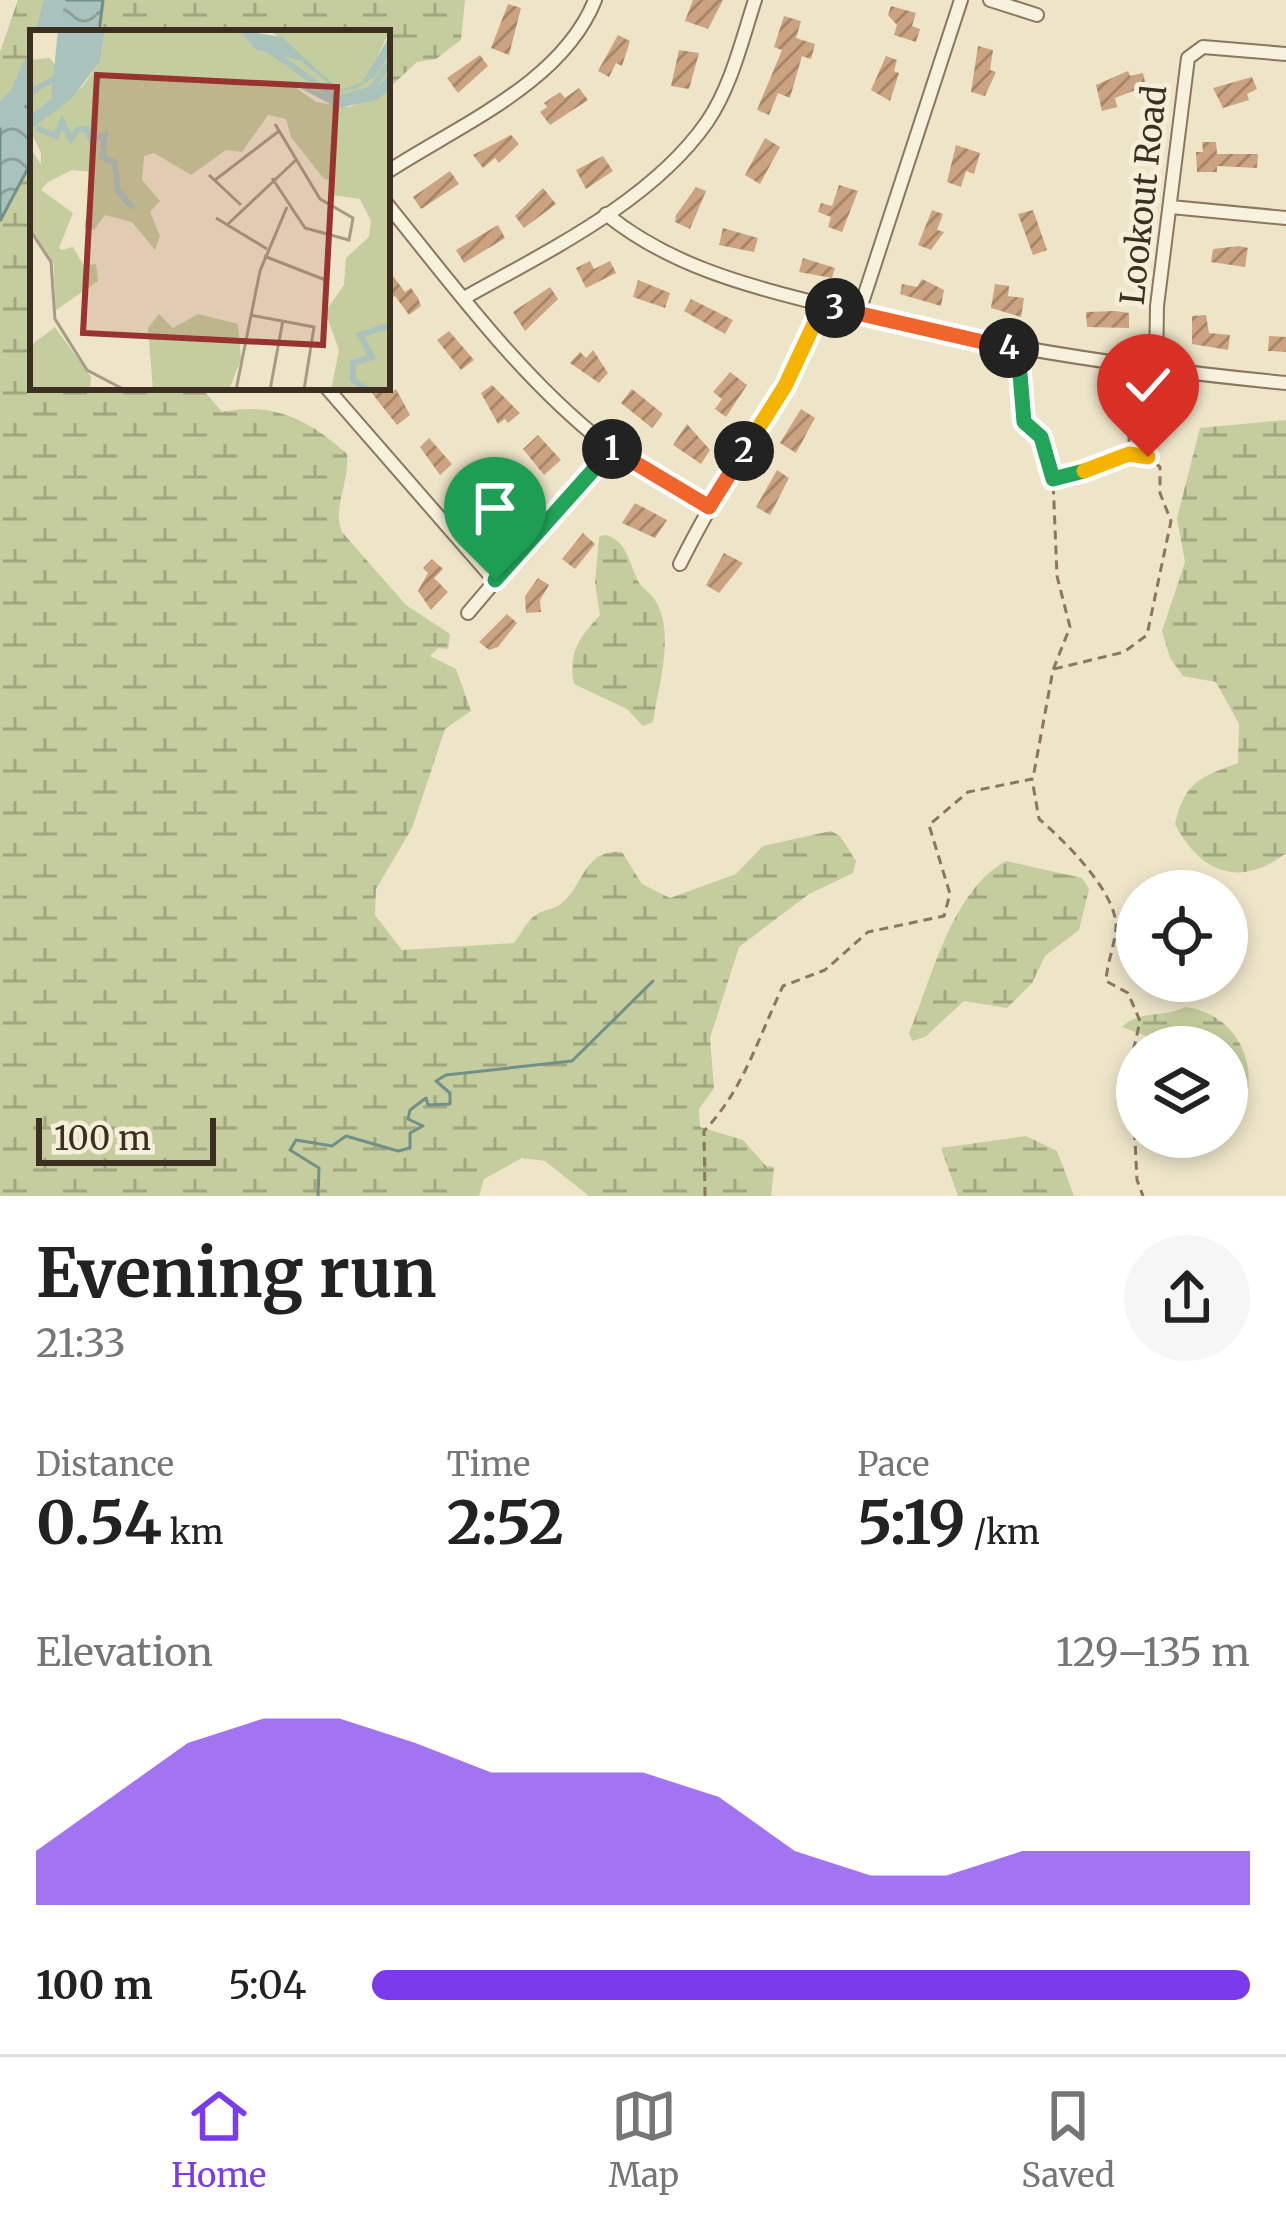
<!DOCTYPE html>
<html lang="en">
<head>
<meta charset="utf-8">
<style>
  :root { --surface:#fff; --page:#f6f6f6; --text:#222; --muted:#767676; --line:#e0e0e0; --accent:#7c3aed }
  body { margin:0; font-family:Merriweather,serif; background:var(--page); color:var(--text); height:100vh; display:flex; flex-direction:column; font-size:45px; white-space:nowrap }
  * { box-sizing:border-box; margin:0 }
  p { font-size:39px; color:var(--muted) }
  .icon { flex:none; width:66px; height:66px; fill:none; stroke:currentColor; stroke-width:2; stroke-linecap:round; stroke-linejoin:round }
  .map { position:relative; height:1196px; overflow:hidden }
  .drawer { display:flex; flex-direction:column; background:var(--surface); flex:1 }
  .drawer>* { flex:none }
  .buttons { position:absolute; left:1116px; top:870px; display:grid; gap:24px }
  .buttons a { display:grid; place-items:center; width:132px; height:132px; border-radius:50%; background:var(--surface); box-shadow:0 6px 18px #0003; font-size:60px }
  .scale { position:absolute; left:36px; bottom:30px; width:180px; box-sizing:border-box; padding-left:12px; border:6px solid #3b2f21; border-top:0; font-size:33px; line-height:42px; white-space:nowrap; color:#3b2f21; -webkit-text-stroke:9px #f5eed9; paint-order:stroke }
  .pin { position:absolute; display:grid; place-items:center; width:102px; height:102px; color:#fff; margin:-123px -51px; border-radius:50% 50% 50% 0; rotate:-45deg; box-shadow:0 0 12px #0007 }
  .pin .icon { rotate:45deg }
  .km { position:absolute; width:60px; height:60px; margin:-30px; border-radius:50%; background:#222; color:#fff; font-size:33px; line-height:60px; text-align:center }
  .round { display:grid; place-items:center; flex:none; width:126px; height:126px; border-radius:63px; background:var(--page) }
  .overview { display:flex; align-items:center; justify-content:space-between; height:204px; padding:0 36px }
  h1 { font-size:66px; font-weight:700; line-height:90px }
  .figures { display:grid; grid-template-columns:repeat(3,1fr); gap:18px; height:204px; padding:12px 36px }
  .figures div { display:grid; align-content:center }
  .figures b { font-size:60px; font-weight:700 }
  .figures small { font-size:33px; font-weight:400 }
  .figures p { font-size:33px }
  .chart { height:336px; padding:24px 36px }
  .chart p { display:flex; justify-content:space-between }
  .chart svg { width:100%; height:216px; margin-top:12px; fill:var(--accent); opacity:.7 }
  ul { padding:0 36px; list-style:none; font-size:39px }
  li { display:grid; grid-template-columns:192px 144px 1fr; align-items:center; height:90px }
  li i { height:30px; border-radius:15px; background:var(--accent) }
  .tab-bar { display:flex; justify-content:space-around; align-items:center; height:168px; border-top:3px solid var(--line); background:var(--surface); font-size:33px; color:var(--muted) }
  .tab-bar a { display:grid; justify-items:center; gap:6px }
  .tab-bar .current { color:var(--accent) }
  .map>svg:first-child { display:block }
  .wetland { fill:url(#wetland-marsh) }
  .water { fill:url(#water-waves); stroke:#70918a; stroke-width:3 }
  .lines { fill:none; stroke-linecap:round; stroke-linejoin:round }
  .stream { stroke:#70918a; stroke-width:3 }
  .river { stroke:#aac2bc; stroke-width:21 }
  .building { fill:url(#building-hatch) }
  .minor-casing { stroke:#8a775e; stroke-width:16 }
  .path { stroke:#8a775e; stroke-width:3; stroke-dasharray:9 6; stroke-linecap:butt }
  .minor { stroke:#f8f1dd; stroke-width:12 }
  .split-1-casing { stroke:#fff; stroke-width:24 }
  .split-2-casing { stroke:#fff; stroke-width:24 }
  .split-3-casing { stroke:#fff; stroke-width:24 }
  .split-4-casing { stroke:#fff; stroke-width:24 }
  .split-5-casing { stroke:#fff; stroke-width:24 }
  .split-6-casing { stroke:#fff; stroke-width:24 }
  .split-1 { stroke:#22a559; stroke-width:15 }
  .split-2 { stroke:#f0652b; stroke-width:15 }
  .split-3 { stroke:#f5b400; stroke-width:15 }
  .split-4 { stroke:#f0652b; stroke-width:15 }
  .split-5 { stroke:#22a559; stroke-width:15 }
  .split-6 { stroke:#f5b400; stroke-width:15 }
  .labels { text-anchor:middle; stroke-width:10; stroke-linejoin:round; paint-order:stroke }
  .street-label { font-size:33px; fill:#3b2f21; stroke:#f5eed9 }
  .inset-river { fill:none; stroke:#aac2bc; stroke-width:6 }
  .inset-road { fill:none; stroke:#a69c86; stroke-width:3 }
  .view { fill:#98332f; fill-opacity:0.15; stroke:#98332f; stroke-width:6 }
  .inset-edge { fill:none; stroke:#3b2f21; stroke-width:6 }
</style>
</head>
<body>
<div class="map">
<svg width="1286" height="1196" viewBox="0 0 1286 1196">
  <defs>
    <pattern id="wetland-marsh" width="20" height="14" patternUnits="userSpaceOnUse" patternTransform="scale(3)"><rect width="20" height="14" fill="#c5cc9d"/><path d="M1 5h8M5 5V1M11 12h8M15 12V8" fill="none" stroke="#a1a680"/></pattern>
    <pattern id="water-waves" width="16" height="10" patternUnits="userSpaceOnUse" patternTransform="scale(3)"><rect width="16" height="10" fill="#aac2bc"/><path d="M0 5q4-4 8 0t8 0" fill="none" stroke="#8c9e98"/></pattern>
    <pattern id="building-hatch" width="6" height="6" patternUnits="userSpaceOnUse" patternTransform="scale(3)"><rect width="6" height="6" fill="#cba380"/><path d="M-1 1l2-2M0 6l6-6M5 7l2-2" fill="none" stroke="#a68568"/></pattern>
  </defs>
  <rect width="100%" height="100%" fill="#eee5c9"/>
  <!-- wetland -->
  <g class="wetland">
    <path d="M18 0H55L52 33H33V77L0 123V52Z"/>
    <path d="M103 0H465L461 40 436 59 417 62 387 90V33H99Z"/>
    <path d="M33 159V387H201L222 412C272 401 310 420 347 454 350 481 332 508 342 532L406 605 450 634 448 649 438 648 430 656 456 669 471 711 445 729 412 828 376 889 375 915 402 950 514 943C522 933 527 919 539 913 544 910 553 909 558 906 585 888 582 848 622 852L642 884 670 898 736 874 763 846 831 831 840 836 856 861 853 873 809 894 739 947 710 1038 714 1088 699 1109 700 1127 743 1140 766 1166 774 1167 771 1196H589L545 1161 522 1158 484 1179 479 1196H0V221Z"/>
    <path d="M1286 420V853C1241 888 1201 874 1175 824 1185 780 1202 777 1238 763L1239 724 1216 682 1183 676 1170 658 1162 631 1185 562 1177 518 1200 428Z"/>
    <path d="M605 535C626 540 629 561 637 579 641 588 650 592 655 600 676 632 658 687 653 722L643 726 627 709 574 684C568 652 579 638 600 615L595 583 599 537Z"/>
    <path d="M1006 861 1082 878 1089 889 1079 930 1045 956 1032 983 1007 1008 964 1001 925 1037 912 1041 909 1033C932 979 951 891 1006 861Z"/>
    <path d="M1185 1007C1234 1013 1260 1061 1244 1105L1227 1106V1047H1175L1122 1027C1140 1009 1163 1019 1185 1007Z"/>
    <path d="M1026 1136 1057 1151 1074 1196H958L941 1148Z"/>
  </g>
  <!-- water -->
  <g class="water">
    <path d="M55 0H103L99 33H52Z"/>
    <path d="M33 77V159L0 221V123Z"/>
  </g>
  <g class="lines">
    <!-- stream -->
    <path class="stream" d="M318 1196 319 1168 290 1150 296 1140 332 1146 346 1136 398 1151 410 1148V1133L423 1126 408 1119 410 1110 426 1098 428 1105 450 1104V1093L436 1081 446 1075 572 1061 653 981"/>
    <!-- river -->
    <g class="river">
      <path d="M46 33 55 0"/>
      <path d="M0 117 20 95 33 66"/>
    </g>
  </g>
  <!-- building -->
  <g class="building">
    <path d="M693 0H723L708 29 685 21Z"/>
    <path d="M508 4 521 8 509 55 491 48Z"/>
    <path d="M891 6 916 13 912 26 920 29 916 42 894 35 897 25 888 15Z"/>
    <path d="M784 16 801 21 796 38 815 44 811 59 802 56 790 98 778 93 769 115 757 110 782 50 774 47Z"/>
    <path d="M618 35 630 41 622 66 616 63 609 77 598 71Z"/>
    <path d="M978 46 993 50 990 70 996 72 985 96 971 92Z"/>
    <path d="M679 50 699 53 689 89 671 86Z"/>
    <path d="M480 55 488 66 458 93 447 78Z"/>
    <path d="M886 56 897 60 894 71 899 73 890 101 871 90Z"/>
    <path d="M1128 71 1130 76 1143 73 1146 86 1115 98 1117 107 1102 111 1096 85Z"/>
    <path d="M1252 77 1257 89 1247 94 1249 100 1223 108 1213 88Z"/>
    <path d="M579 88 588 100 550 125 540 112 547 107 544 103 560 92 565 98Z"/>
    <path d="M511 135 519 144 499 163 495 158 483 168 473 155Z"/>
    <path d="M765 138 780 147 760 184 745 175Z"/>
    <path d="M1202 142H1216L1217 154H1258L1257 168 1217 166V172H1197L1196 152H1203Z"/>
    <path d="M956 145 980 153 974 174 966 171 961 187 947 182Z"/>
    <path d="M603 156 613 171 586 189 576 170Z"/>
    <path d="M450 171 459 184 421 209 413 197Z"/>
    <path d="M839 185 858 191 842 232 828 227 831 217 818 212 821 203 832 206Z"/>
    <path d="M696 187 706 191 690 229 675 222 676 215Z"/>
    <path d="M543 188 556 204 524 228 515 216Z"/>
    <path d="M932 210 943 214 937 230 944 232 931 250 918 245Z"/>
    <path d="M1033 210 1047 250 1033 255 1018 214Z"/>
    <path d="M498 225 505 238 464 263 456 250Z"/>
    <path d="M723 228 758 238 754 252 719 245Z"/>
    <path d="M1239 246 1248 248 1245 267 1211 262 1213 249Z"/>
    <path d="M803 258 835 268 832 278 799 272Z"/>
    <path d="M590 261 594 269 610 261 616 273 586 288 576 268Z"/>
    <path d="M387 268 405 292 411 288 418 298 421 306 409 315 395 296 387 302Z"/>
    <path d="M922 279 944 290 941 306 900 294 902 284 917 287Z"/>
    <path d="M638 280 670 293 665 308 633 297Z"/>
    <path d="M995 284 1009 286 1008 296 1024 298 1021 317 991 308Z"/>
    <path d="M550 287 558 299 525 331 513 312Z"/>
    <path d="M691 299 733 320 725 334 684 311Z"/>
    <path d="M1115 311 1129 313V328L1087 327 1086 312Z"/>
    <path d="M1206 315 1209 333 1230 335 1228 350 1192 344V316Z"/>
    <path d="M449 331 474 360 461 370 437 340Z"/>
    <path d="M1269 336 1286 337V352L1268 351Z"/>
    <path d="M593 350 608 373 599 383 570 363 580 352 586 358Z"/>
    <path d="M730 372 747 385 726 417 715 409 722 399 713 392Z"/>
    <path d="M492 385 520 413 508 423 505 419 498 424 481 393Z"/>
    <path d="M377 387 391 393 396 389 410 415 397 425 371 392Z"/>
    <path d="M632 389 663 414 652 428 621 403Z"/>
    <path d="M801 409 815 418 796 453 780 443Z"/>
    <path d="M687 424 710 450 701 464 673 445Z"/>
    <path d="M538 435 561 460 544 475 523 449Z"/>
    <path d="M429 438 452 464 440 475 420 447Z"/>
    <path d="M777 470 789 478 770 515 756 507Z"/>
    <path d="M484 500 495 512 502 506 509 514 490 530 468 514Z"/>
    <path d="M635 503 667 520 655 538 622 523Z"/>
    <path d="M583 533 595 544 575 569 562 559Z"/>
    <path d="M724 553 743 563 719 593 706 585Z"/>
    <path d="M432 559 443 569 434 578 448 592 431 610 418 591 428 573 423 568Z"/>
    <path d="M538 578 549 585 540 600 541 612 526 613 525 596Z"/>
    <path d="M507 614 517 623 498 647 489 650 479 642Z"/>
  </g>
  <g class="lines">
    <!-- minor casing -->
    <g class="minor-casing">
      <g id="minor">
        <path d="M990 0 1037 15"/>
        <path d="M387 172C459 125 562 83 595 0"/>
        <path d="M387 204C454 287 521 378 605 444 637 469 674 487 708 507"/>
        <path d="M1171 207 1286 218"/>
        <path d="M606 214C670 266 746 285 824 305 977 345 1129 368 1286 383"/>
        <path d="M466 297C548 251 652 201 707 122 731 87 742 40 755 0"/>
        <path d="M858 315 961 0"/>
        <path d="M1156 370 1157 306 1188 58 1203 47 1286 54"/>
        <path d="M326 387 495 581"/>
        <path d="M680 564C724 475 781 395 822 305"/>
        <path d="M468 613 609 447"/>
      </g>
    </g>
    <!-- path -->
    <g class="path">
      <path d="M1019 359 1025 421 1041 437 1053 479 1057 576 1070 627 1053 670 1033 778"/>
      <path d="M1055 478 1129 454V420L1150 381"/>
      <path d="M1054 669 1124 652 1147 635 1171 521 1160 493V467L1148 457 1129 454"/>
      <path d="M705 1196 704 1131C744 1089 758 1038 783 986L825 970 868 932 944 916 950 894 929 825 968 792 1032 779 1039 819C1064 840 1115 891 1116 925 1116 942 1107 962 1106 981L1128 993 1140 1021 1131 1061 1137 1180 1143 1196"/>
    </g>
    <!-- minor -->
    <use href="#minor" class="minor"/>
  </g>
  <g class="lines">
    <!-- split-1 casing -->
    <g class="split-1-casing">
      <path id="split-1" d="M495 580 612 449"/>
    </g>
    <!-- split-2 casing -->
    <g class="split-2-casing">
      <path id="split-2" d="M612 449 709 507 744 451"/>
    </g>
    <!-- split-3 casing -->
    <g class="split-3-casing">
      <path id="split-3" d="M744 451 785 386 823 305 835 308"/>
    </g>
    <!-- split-4 casing -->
    <g class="split-4-casing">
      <path id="split-4" d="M835 308 1009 348"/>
    </g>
    <!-- split-5 casing -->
    <g class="split-5-casing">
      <path id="split-5" d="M1009 348 1018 350 1024 422 1041 437 1053 479 1084 471"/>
    </g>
    <!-- split-6 casing -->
    <g class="split-6-casing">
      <path id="split-6" d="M1084 471 1129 454 1148 457"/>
    </g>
    <!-- split-1 -->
    <use href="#split-1" class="split-1"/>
    <!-- split-2 -->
    <use href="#split-2" class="split-2"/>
    <!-- split-3 -->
    <use href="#split-3" class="split-3"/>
    <!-- split-4 -->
    <use href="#split-4" class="split-4"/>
    <!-- split-5 -->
    <use href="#split-5" class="split-5"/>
    <!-- split-6 -->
    <use href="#split-6" class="split-6"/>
  </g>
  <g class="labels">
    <!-- street labels -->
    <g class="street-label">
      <text transform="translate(1143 195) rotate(-84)" y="12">Lookout Road</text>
    </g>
  </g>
  <!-- overview -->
  <g transform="translate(30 30)">
    <rect width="360" height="360" fill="#eee5c9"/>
    <path d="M75 0H209L226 20 272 31 309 61 240 0H360L334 54 360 22V43L345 59 308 69 258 52 286 72 320 77 360 59V360H301L309 320 295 282 314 255 316 228 339 207 341 191 330 169 302 165 304 151 294 149 261 107 256 89 238 85 212 122 196 120 161 145 124 123 114 126 112 150 130 171 120 182 130 206 125 220 102 192 75 185 64 200 54 197 65 142 42 140 10 156 11 123 0 100 53 56 70 32ZM20 28 28 39 21 69 0 85V30ZM22 206 31 220 43 217 54 236 66 234 68 251 26 280ZM129 284 143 298 168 284 208 294 211 329 199 360H123L118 298ZM25 297 61 347 60 360H0V316Z" fill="#c5cc9d"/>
    <path d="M0 117 20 149 11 160 43 183 23 233 0 197ZM360 137V287L334 309 360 293V360H305L314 335 300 278 315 281 342 199 352 200 357 189 348 138Z" fill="#c5cc9d"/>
    <path d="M28 0H75L70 32 41 69 0 100V85L21 69ZM209 0 252 7 309 60 332 53 360 5V22L346 46 325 59 308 61 271 31 226 20ZM360 43V59L347 70 308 78 257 51 309 69 345 59Z" fill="#aac2bc"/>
    <path class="inset-river" d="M239 20 308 69 342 59 360 32M0 63 32 44M7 98 26 106 32 92 41 109 47 100 57 99 61 110 75 105 72 127 85 133 88 161 103 178M339 360 323 350V333L342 327 330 305 360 295"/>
    <path class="inset-road" d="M179 145 211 175M242 148 275 198 319 210 323 188 290 169 245 94M185 150 249 101M186 188 237 219M198 194 266 130M0 200 21 232 25 289 57 340 95 360M234 226 298 251M220 285 284 297 274 360M206 360 230 241 257 177M240 360 253 290"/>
    <path class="view" d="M67 45 307 57 293 315 53 303Z"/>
    <rect width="360" height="360" class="inset-edge"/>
  </g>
</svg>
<div class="buttons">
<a><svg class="icon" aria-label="locate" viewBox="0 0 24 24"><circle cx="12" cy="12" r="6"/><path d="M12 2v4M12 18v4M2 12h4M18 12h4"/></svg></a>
<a><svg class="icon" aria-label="layers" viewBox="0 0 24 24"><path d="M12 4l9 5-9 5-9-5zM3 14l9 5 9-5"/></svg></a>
</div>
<div class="scale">100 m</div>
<div class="pin" style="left:495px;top:580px;background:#1e9e55"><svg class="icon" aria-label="arrive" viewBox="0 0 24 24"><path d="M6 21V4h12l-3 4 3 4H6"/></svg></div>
<div class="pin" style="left:1148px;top:457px;background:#d93025"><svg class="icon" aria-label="check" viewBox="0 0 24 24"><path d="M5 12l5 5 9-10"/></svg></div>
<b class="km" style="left:612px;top:449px">1</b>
<b class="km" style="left:744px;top:451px">2</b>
<b class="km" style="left:835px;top:308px">3</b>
<b class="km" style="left:1009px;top:348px">4</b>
</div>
<section class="drawer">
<div class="overview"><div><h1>Evening run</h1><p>21:33</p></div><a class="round"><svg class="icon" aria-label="share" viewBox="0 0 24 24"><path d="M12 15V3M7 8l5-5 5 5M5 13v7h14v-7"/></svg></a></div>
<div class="figures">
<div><p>Distance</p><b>0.54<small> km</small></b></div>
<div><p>Time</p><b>2:52</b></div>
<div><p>Pace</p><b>5:19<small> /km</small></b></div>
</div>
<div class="chart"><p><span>Elevation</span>129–135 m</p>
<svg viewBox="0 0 160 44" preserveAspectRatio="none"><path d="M0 44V33L10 22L20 11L30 6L40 6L50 11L60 17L70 17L80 17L90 22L100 33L110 38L120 38L130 33L140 33L150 33L160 33V44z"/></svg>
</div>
<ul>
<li><b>100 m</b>5:04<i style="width:100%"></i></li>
</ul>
</section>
<nav class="tab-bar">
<a class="current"><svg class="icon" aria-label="home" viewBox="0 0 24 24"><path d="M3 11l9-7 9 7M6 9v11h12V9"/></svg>Home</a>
<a><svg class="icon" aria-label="map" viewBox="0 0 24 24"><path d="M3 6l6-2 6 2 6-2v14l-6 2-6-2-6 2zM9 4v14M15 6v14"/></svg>Map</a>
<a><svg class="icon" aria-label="saved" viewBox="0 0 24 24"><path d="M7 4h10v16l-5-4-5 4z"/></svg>Saved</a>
</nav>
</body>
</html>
